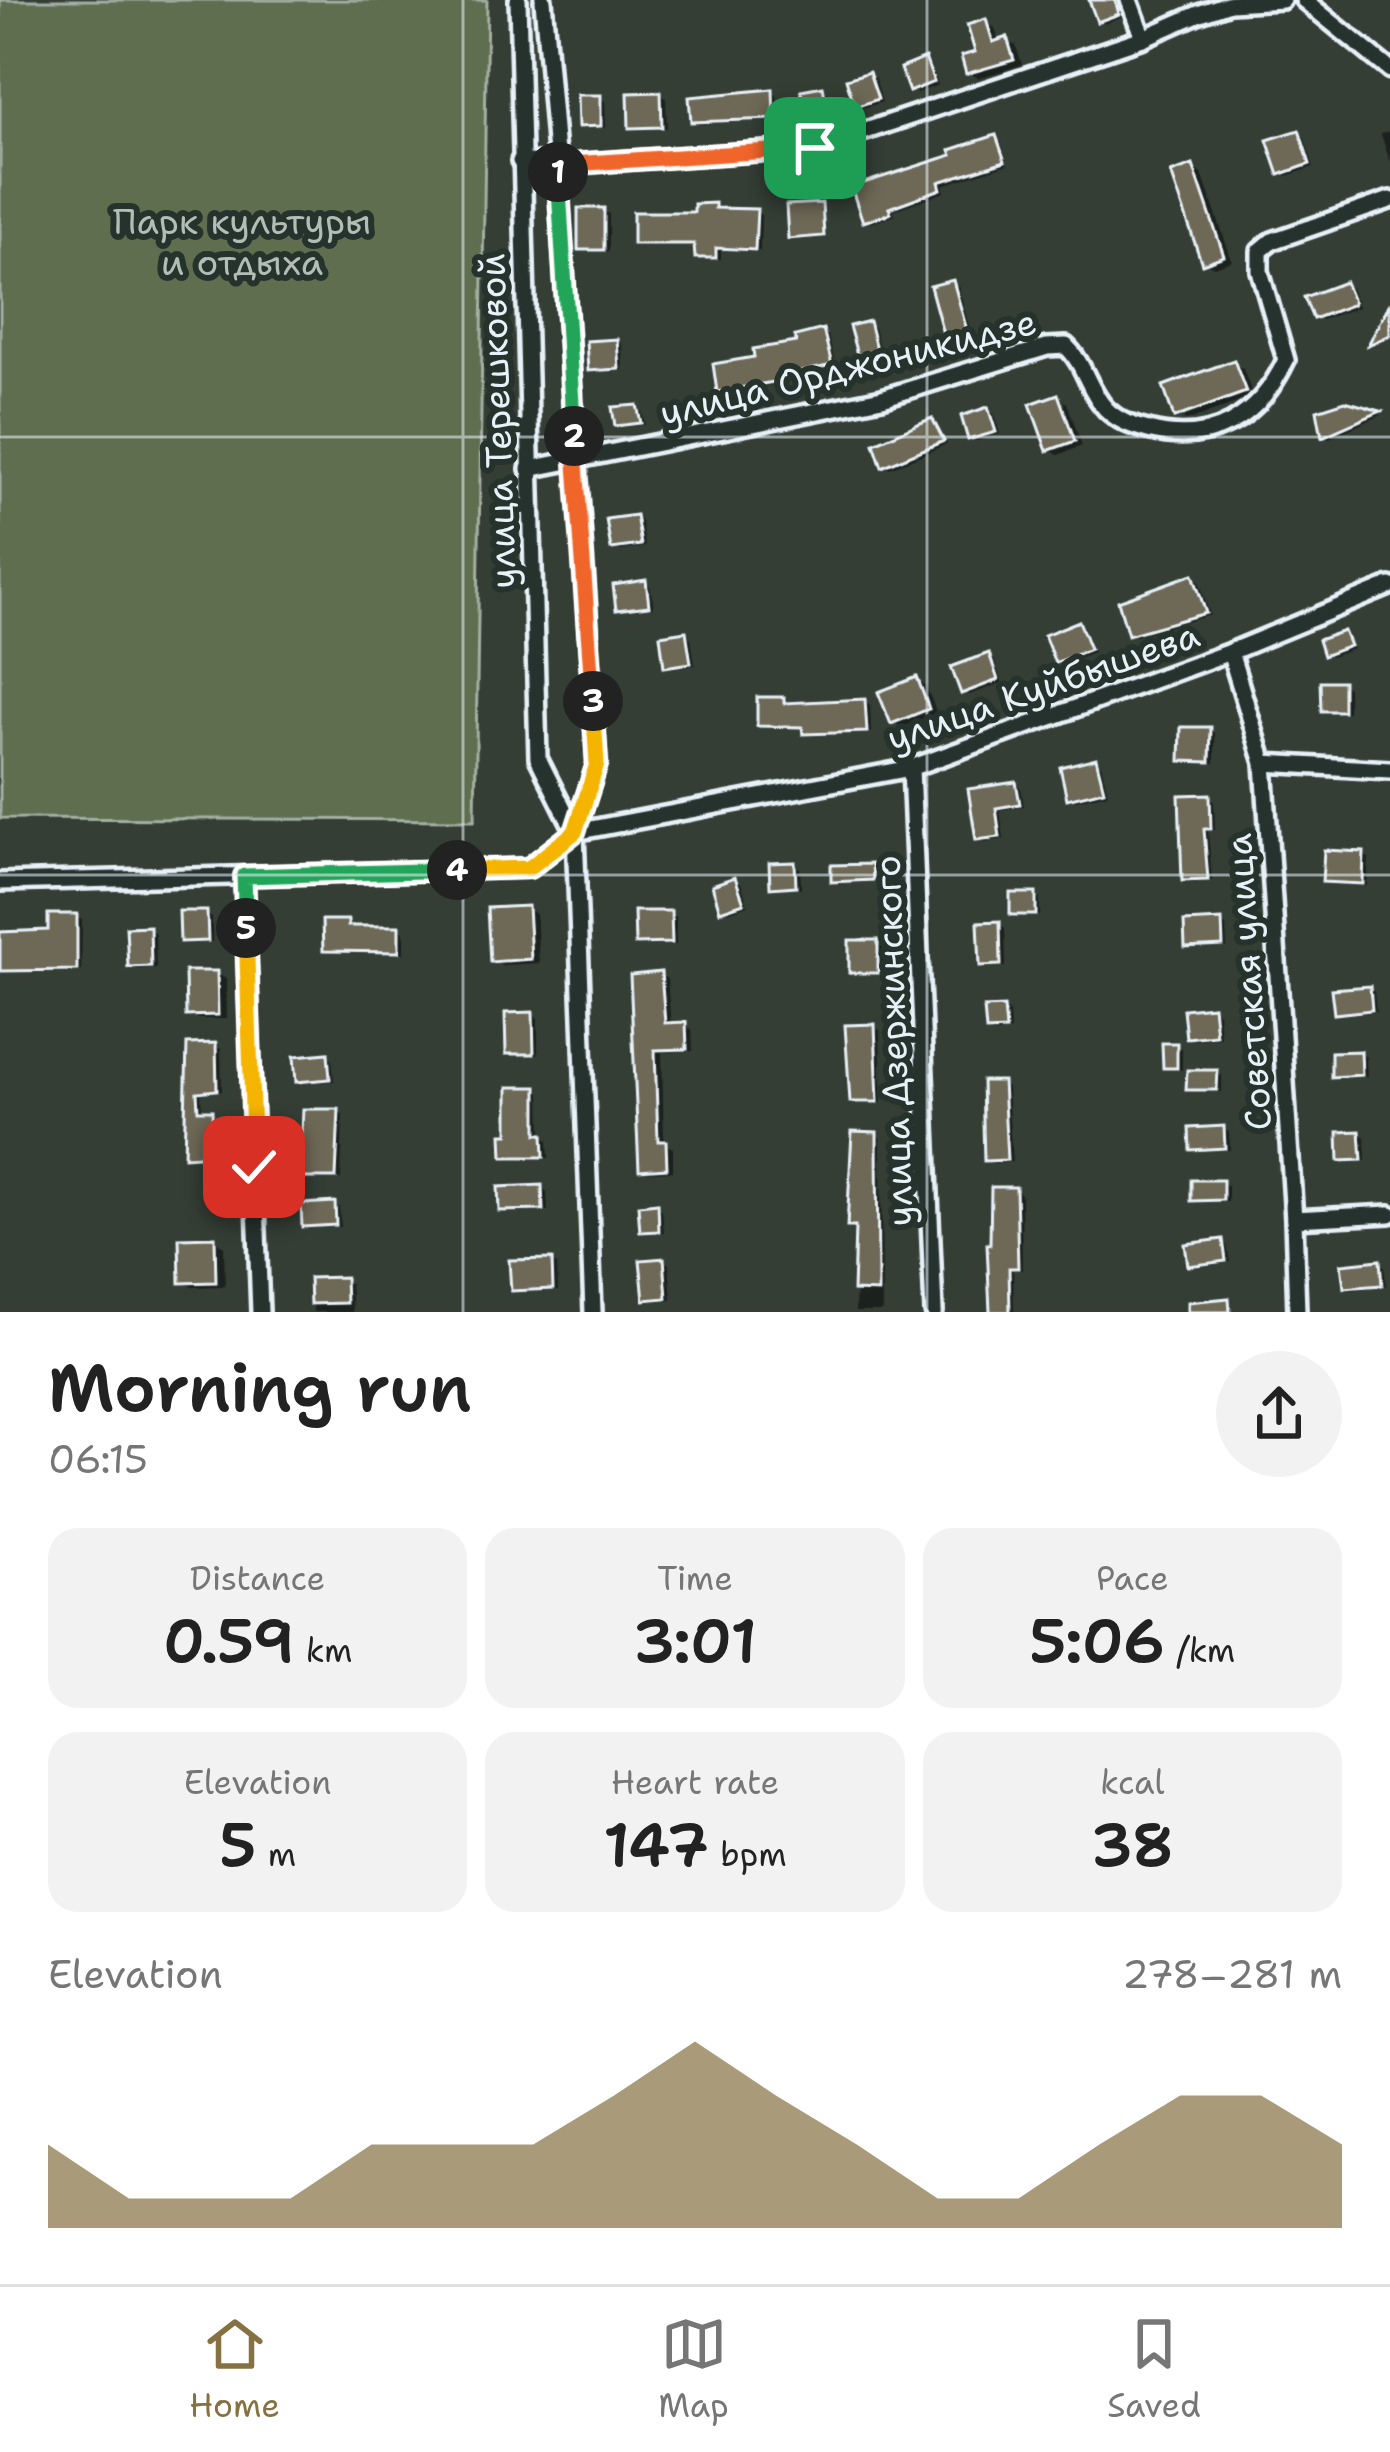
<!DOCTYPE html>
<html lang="en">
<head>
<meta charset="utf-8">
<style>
  :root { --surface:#fff; --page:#f2f2f2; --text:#222; --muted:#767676; --line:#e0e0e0; --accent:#857141 }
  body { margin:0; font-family:"Shantell Sans",sans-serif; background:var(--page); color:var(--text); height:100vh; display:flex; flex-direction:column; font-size:45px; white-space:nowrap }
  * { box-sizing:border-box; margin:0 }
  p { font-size:39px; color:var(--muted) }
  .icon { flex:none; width:66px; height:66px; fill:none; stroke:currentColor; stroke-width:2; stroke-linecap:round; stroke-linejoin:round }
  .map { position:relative; height:1312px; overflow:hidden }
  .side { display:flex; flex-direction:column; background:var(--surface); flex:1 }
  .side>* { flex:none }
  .pin { position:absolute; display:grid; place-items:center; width:102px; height:102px; color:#fff; margin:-51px; border-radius:24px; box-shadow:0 6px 18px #0006 }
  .km { position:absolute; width:60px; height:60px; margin:-30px; border-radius:50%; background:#222; color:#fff; font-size:33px; line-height:60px; text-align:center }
  .round { display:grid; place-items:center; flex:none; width:126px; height:126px; border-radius:63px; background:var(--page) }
  .head { display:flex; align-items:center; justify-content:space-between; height:204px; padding:0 48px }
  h1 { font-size:66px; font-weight:600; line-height:90px }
  .metrics { display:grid; grid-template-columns:repeat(3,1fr); gap:18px; height:204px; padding:12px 48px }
  .metrics div { display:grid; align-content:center; border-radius:30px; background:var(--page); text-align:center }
  .metrics b { font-size:60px; font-weight:600 }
  .metrics small { font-size:33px; font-weight:400 }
  .metrics p { font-size:33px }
  .chart { height:336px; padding:24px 48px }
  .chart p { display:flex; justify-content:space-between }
  .chart svg { width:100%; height:216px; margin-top:12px; fill:var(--accent); opacity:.7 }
  .tabs { display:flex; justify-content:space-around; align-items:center; height:168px; border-top:3px solid var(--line); background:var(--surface); font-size:33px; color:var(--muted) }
  .tabs a { display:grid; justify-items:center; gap:6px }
  .tabs .selected { color:var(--accent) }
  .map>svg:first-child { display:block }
  .green { fill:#5f6e50; stroke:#a4b0a4; stroke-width:3 }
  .shadow { fill:#0007 }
  .building { fill:#6e6856; stroke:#e8f1f8; stroke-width:3 }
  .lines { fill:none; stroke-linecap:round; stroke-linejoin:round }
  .street-casing { stroke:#e8f1f8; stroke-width:24 }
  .street { stroke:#26332d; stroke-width:15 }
  .split-1-casing { stroke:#fff; stroke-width:24 }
  .split-2-casing { stroke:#fff; stroke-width:24 }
  .split-3-casing { stroke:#fff; stroke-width:24 }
  .split-4-casing { stroke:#fff; stroke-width:24 }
  .split-5-casing { stroke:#fff; stroke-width:24 }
  .split-6-casing { stroke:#fff; stroke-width:24 }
  .split-1 { stroke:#f0652b; stroke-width:15 }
  .split-2 { stroke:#22a559; stroke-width:15 }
  .split-3 { stroke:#f0652b; stroke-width:15 }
  .split-4 { stroke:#f5b400; stroke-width:15 }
  .split-5 { stroke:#22a559; stroke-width:15 }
  .split-6 { stroke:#f5b400; stroke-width:15 }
  .grid { fill:none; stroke:#e8f1f8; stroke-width:3; stroke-opacity:0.55 }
  .labels { text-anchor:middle; stroke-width:12; stroke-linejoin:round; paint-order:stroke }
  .park-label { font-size:36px; fill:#b1bdb5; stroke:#26332d }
  .street-label { font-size:36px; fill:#e8f1f8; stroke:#26332d }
</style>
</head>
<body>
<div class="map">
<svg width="1390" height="1312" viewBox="0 0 1390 1312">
  <rect width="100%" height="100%" fill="#343e35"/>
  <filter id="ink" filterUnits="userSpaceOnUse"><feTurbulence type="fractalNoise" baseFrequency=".00833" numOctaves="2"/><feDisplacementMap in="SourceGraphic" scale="24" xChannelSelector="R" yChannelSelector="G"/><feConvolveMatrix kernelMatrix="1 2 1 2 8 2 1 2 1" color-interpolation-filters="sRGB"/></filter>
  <g filter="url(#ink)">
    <!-- green -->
    <path class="green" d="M0 0H487L475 820 0 818Z"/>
    <!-- shadow -->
    <g class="shadow">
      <path d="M1092 0H1117L1123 16 1105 23 1099 20Z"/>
      <path d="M986 22 995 28 999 43 1007 41 1016 46 1022 65 978 78 968 72 979 54Z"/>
      <path d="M925 62 930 65 938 85 917 93 911 90Z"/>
      <path d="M869 75 875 78 882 102 863 108 857 105Z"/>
      <path d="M823 90 828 93 832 116 814 119 808 116Z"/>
      <path d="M772 92 777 96 779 120 699 124 694 121Z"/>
      <path d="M661 95 666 98 667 128 632 126Z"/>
      <path d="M600 98 605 101 606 128H586L581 125Z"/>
      <path d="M1390 131V162L1381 134Z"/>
      <path d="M1299 133 1304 137 1314 167 1287 176 1281 173Z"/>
      <path d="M996 138 1001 142 1008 164 943 185 945 192 893 210 895 215 871 223 865 220 955 157Z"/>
      <path d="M1193 168 1202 174 1232 261 1214 267 1205 262Z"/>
      <path d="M603 211 609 214V251H586L581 248Z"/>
      <path d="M756 212 761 215 760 251 721 250V259L703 260 698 257 697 245 636 242Z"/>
      <path d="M952 283 958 286 972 337 953 342 948 339Z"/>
      <path d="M1345 285 1351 288 1358 307 1321 320 1315 317Z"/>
      <path d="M869 324 874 328 881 355 866 359 860 356Z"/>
      <path d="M823 332 828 336 836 367 788 379 789 382 726 394 720 391 758 359Z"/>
      <path d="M616 342 622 345 623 370 591 369Z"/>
      <path d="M1234 364 1243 369 1253 397 1186 421 1177 416Z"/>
      <path d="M1057 398 1067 403 1082 446 1058 455 1049 449Z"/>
      <path d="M1345 405 1379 414 1382 415 1329 438 1324 435Z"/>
      <path d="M637 409 642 412 645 425 623 427 617 424Z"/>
      <path d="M988 411 994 414 1000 434 976 441 970 438Z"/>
      <path d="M932 421 947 444 890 468 885 465Z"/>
      <path d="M635 518 641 521 645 547 620 551 614 547Z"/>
      <path d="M1193 578 1199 581 1210 615 1136 636 1131 633Z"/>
      <path d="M645 583 650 586 654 607 624 611 619 608Z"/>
      <path d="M1078 625 1084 628 1093 652 1062 664 1057 661Z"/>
      <path d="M1343 634 1353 649 1331 657 1326 654Z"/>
      <path d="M686 635 691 638 695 665 672 668 667 665Z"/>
      <path d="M988 657 994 660 1002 683 969 695 963 692Z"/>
      <path d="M917 681 926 686 937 714 902 727 893 722Z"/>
      <path d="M1342 684 1348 687V712L1324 709Z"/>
      <path d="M783 700 788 703 865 702 870 705 871 733 811 735 806 728 760 725Z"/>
      <path d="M1210 730 1215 733V763L1183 760Z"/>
      <path d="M1096 762 1101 765 1108 793 1075 800 1070 797Z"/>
      <path d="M1016 785 1021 788 1024 806 1000 810 1004 839 985 842 979 838 972 792Z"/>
      <path d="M1209 797 1214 800 1215 830 1208 831 1212 881 1191 883 1185 880Z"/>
      <path d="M1363 855 1369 858 1367 886 1325 880Z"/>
      <path d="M794 865 800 868 801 888 773 886Z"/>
      <path d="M871 867 877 870V881L834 880Z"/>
      <path d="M735 880 741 883 748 905 728 912 723 909Z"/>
      <path d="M1035 896 1040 899V916L1013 913Z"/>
      <path d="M527 909 536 914 539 963 502 965 493 960Z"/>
      <path d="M206 914 212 917V942L183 940Z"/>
      <path d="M670 914 676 917V945L638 942Z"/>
      <path d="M76 917 82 920 81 971 0 972V935L51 933Z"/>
      <path d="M347 923 353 929H398L404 932V953L326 950Z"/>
      <path d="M1221 923 1226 926 1227 948 1188 946Z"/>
      <path d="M999 924 1005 928 1006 967H988L983 964Z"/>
      <path d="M149 929 155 933 156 968 136 969 131 965Z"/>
      <path d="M877 943 883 947V974L852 971Z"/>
      <path d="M217 974 226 979 227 1019H198L189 1014Z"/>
      <path d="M660 975 667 979 671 1025 692 1029 693 1051 662 1052 664 1144 673 1148V1171L649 1172 642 1168Z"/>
      <path d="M1369 989 1374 992 1376 1012 1342 1015 1337 1012Z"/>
      <path d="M1212 1009 1218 1012 1220 1037 1194 1040 1189 1036Z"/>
      <path d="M1003 1010 1009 1013 1010 1031 994 1033 989 1029Z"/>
      <path d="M532 1015 538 1018V1055H514L509 1052Z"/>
      <path d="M874 1027 880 1030 882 1103 858 1104 853 1101Z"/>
      <path d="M215 1046 221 1049 222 1091 201 1093 202 1113 217 1116 219 1157 193 1158 187 1155 190 1047Z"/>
      <path d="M1177 1046 1182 1049V1070L1166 1066Z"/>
      <path d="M1361 1054 1366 1057 1367 1077 1334 1075Z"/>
      <path d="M327 1056 332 1059 334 1081 304 1083 299 1080Z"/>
      <path d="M1217 1073 1222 1076V1092L1189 1088Z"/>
      <path d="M1002 1084 1007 1087 1012 1162 993 1163 987 1160Z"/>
      <path d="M536 1090 541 1093 542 1136 548 1140 549 1158 511 1159 506 1156 511 1137Z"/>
      <path d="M338 1112 343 1115 341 1179H308L303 1176Z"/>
      <path d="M1223 1129 1229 1132 1230 1150 1193 1148Z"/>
      <path d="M1360 1134 1365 1137 1366 1161 1348 1162 1342 1159Z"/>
      <path d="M876 1135 881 1138 882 1312H855L858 1228 850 1225Z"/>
      <path d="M1222 1183 1228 1186V1202L1194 1199Z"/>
      <path d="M542 1188 547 1192 548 1211 502 1209Z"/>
      <path d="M1016 1190 1021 1194 1022 1270H1013L1014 1312H993L990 1247Z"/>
      <path d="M334 1205 339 1208 341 1227 305 1225Z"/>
      <path d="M657 1206 662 1210 664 1232 648 1233 642 1230Z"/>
      <path d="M215 1240 224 1246 225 1286 192 1287 183 1281Z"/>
      <path d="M1222 1242 1227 1245 1230 1262 1196 1267 1191 1264Z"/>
      <path d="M663 1261 669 1264 672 1300 652 1301 647 1298Z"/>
      <path d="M551 1262 557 1265 558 1291 514 1289Z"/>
      <path d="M1379 1263 1384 1266 1386 1286 1352 1290 1347 1287Z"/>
      <path d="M312 1280 350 1283 352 1312H313Z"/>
    </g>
    <!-- building -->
    <g class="building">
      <path d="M1089 0H1115L1119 14 1097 22Z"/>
      <path d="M986 19 993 42 1007 37 1014 60 966 74 961 56 975 52 967 25Z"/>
      <path d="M925 58 934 82 909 92 900 68Z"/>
      <path d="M869 72 878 99 855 107 846 79Z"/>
      <path d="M823 86 828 114 806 117 801 90Z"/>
      <path d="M773 89 774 119 691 122 689 97Z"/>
      <path d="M661 92 662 127 629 128 628 93Z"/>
      <path d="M577 95H601V126L578 127Z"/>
      <path d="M1299 130 1310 164 1279 175 1267 140Z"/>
      <path d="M996 135 1005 161 939 182 941 189 889 208 891 213 863 222 851 187 952 155 950 150Z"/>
      <path d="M1193 165 1224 256 1202 264 1171 173Z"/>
      <path d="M715 203V208L757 209 755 250 716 248V258H695L694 244H633V212H694V204Z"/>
      <path d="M822 203 824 236 788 239 786 205Z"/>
      <rect x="578" y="208" width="26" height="42"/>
      <path d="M953 280 968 334 945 341 930 286Z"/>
      <path d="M1345 282 1354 304 1313 319 1304 297Z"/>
      <path d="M1390 303V335L1368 345Z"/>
      <path d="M869 321 877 353 858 358 849 326Z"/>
      <path d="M823 329 832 365 784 376 785 380 717 392 713 364 754 357 753 349 796 342 795 336Z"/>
      <path d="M617 339 619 369 588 371 586 341Z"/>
      <path d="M1234 360 1246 392 1174 418 1163 386Z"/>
      <path d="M1058 394 1075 441 1047 451 1030 404Z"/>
      <path d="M1345 401 1381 411 1322 437 1317 410Z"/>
      <path d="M637 405 641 423 615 426 612 407Z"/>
      <path d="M988 407 996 432 968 440 961 416Z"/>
      <path d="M932 418 944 441 882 467 874 443Z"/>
      <path d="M636 515 641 545 611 549 606 519Z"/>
      <path d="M1193 574 1206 613 1128 635 1118 601Z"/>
      <path d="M646 580 649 606 616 610 613 585Z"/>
      <path d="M1079 621 1090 649 1055 663 1044 635Z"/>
      <path d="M686 631 691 663 664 667 660 635Z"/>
      <path d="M1344 631 1350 646 1323 656 1318 640Z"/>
      <path d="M989 653 998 680 961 694 951 667Z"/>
      <path d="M917 677 929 709 891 724 878 692Z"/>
      <path d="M1320 681H1343V711H1321Z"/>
      <path d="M757 697H784V703L865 699 867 732 803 734 802 727 757 726Z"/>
      <path d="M1181 727H1211L1210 762 1180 761Z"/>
      <path d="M1096 758 1104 790 1067 799 1060 767Z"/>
      <path d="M1016 782 1020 804 996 808 1000 837 976 840 968 789Z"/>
      <path d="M1210 794 1211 829H1204L1208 880 1182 881 1179 795Z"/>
      <path d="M1324 850 1364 852 1363 884 1322 882Z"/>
      <path d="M795 862 796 886 770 888 769 863Z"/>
      <path d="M872 864 873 880 831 882V865Z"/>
      <path d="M735 877 744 903 720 911 712 885Z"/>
      <rect x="1010" y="893" width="26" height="22"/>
      <path d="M528 906 531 959 490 962 487 908Z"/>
      <path d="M179 911H207L208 941 180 942Z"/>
      <path d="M634 911H671L672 943 635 944Z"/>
      <path d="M48 914H77V970L0 971V932L48 930Z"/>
      <path d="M322 920H348V926H399V952L323 951Z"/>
      <path d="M1222 920 1223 946 1185 948 1184 922Z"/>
      <path d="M1000 921 1001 965 980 966 978 922Z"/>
      <path d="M150 926 151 966 128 967 126 927Z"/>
      <rect x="849" y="940" width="29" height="33"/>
      <path d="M185 971H217L218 1015 186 1016Z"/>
      <path d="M661 972 665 1023 686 1022 687 1049 655 1050 658 1141H666L667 1168 639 1170 630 975Z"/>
      <path d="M1370 986 1372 1010 1334 1014 1331 989Z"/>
      <path d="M1213 1006 1216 1035 1186 1038 1183 1009Z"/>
      <path d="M1004 1007 1006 1030 986 1031 984 1008Z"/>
      <path d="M533 1012 534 1054H506L505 1013Z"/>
      <path d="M875 1024 878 1102H850L845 1025Z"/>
      <path d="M216 1043 217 1090 197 1092 198 1110H212L214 1155 184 1157 187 1044Z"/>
      <path d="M1162 1043H1177V1068H1163Z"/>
      <path d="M1361 1051 1362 1075 1331 1077V1052Z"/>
      <path d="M328 1053 330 1079 296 1082 294 1056Z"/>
      <path d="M1187 1070H1218L1217 1090H1186Z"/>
      <path d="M982 1081H1003L1007 1160 984 1161Z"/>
      <path d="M508 1087H537V1134H543L544 1157H503L502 1134H508Z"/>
      <path d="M303 1109H339L336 1178H300Z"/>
      <path d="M1224 1126 1225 1148 1190 1150 1189 1128Z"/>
      <path d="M852 1131 877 1132 878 1292 853 1291 855 1227H847Z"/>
      <path d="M1360 1131 1362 1160 1339 1161 1338 1132Z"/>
      <path d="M1191 1180H1223V1200L1191 1201Z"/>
      <path d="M542 1185 543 1210 499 1211 498 1187Z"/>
      <path d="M991 1187H1016L1018 1268H1009L1010 1312H990L987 1244H990Z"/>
      <path d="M335 1202 336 1225 302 1227 301 1204Z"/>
      <path d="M658 1203 659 1231 640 1232 638 1205Z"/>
      <path d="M215 1237 216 1282 180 1283 179 1238Z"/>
      <path d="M1223 1239 1226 1261 1188 1266 1185 1244Z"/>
      <path d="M664 1258 667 1298 644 1300 640 1260Z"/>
      <path d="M552 1259 553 1289 511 1291 509 1260Z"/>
      <path d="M1380 1260 1382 1285 1344 1288 1341 1264Z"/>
      <path d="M345 1277 346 1303 310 1304 309 1278Z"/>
      <path d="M1229 1298 1230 1312H1188V1302Z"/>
    </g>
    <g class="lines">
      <!-- street casing -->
      <g class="street-casing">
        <g id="street">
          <path d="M518 0 538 758 575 832"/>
          <path d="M543 0 557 165 597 764 575 832 593 1312"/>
          <path d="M1129 0 1143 38"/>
          <path d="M1304 0 1390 70"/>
          <path d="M520 161 557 165 815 148 1143 38 1198 14 1230 3 1282 0"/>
          <path d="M529 469 882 398 1047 347 1066 346C1085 364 1088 390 1106 409 1118 421 1132 426 1148 430 1212 447 1259 417 1286 360L1260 271V251L1272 241 1390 200"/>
          <path d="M1230 652 1264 763 1294 1219 1297 1312"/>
          <path d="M1264 763 1390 770"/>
          <path d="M911 768 934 1312"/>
          <path d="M244 876 260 1312"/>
          <path d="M0 882 529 868 575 832 911 768 1230 652 1390 586"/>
          <path d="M1294 1219 1390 1214"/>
        </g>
      </g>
      <!-- street -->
      <use href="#street" class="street"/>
    </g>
  </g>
  <g class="lines" filter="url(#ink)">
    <!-- split-1 casing -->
    <g class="split-1-casing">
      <path id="split-1" d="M558 172 557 165 815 148"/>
    </g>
    <!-- split-2 casing -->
    <g class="split-2-casing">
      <path id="split-2" d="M558 172 574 436"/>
    </g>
    <!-- split-3 casing -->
    <g class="split-3-casing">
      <path id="split-3" d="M574 436 593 701"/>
    </g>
    <!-- split-4 casing -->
    <g class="split-4-casing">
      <path id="split-4" d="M457 870 529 868 575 832 597 764 593 701"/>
    </g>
    <!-- split-5 casing -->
    <g class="split-5-casing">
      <path id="split-5" d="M246 928 244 876 457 870"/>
    </g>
    <!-- split-6 casing -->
    <g class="split-6-casing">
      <path id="split-6" d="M246 928 254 1167"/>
    </g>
    <!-- split-1 -->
    <use href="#split-1" class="split-1"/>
    <!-- split-2 -->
    <use href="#split-2" class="split-2"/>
    <!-- split-3 -->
    <use href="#split-3" class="split-3"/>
    <!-- split-4 -->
    <use href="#split-4" class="split-4"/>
    <!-- split-5 -->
    <use href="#split-5" class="split-5"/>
    <!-- split-6 -->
    <use href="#split-6" class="split-6"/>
  </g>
  <!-- grid -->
  <path class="grid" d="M463 0V1312M927 0V1312M0 437H1390M0 875H1390"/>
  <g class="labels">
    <!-- park labels -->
    <g class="park-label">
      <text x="242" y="234">Парк культуры<tspan x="242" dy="41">и отдыха</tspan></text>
    </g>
    <!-- street labels -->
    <g class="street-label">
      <text transform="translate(848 367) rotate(-14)" y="13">улица Орджоникидзе</text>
      <text transform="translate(497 421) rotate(-92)" y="13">улица Терешковой</text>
      <text transform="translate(1043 686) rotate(-19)" y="13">улица Куйбышева</text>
      <text transform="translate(1248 982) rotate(-94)" y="13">Советская улица</text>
      <text transform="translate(893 1041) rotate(-92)" y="13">улица Дзержинского</text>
    </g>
  </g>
</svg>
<div class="pin" style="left:815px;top:148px;background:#1e9e55"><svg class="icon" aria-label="arrive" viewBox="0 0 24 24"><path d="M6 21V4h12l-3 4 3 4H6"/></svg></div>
<div class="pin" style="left:254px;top:1167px;background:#d93025"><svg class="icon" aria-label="check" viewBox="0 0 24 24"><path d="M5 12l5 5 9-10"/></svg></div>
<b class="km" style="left:558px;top:172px">1</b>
<b class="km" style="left:574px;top:436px">2</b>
<b class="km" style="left:593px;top:701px">3</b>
<b class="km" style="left:457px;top:870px">4</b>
<b class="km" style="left:246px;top:928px">5</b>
</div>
<section class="side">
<div class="head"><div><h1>Morning run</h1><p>06:15</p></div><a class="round"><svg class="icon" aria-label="share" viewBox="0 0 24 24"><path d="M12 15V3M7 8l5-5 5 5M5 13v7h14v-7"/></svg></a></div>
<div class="metrics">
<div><p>Distance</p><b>0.59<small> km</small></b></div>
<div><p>Time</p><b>3:01</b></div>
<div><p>Pace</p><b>5:06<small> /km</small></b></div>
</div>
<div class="metrics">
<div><p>Elevation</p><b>5<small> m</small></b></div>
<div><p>Heart rate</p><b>147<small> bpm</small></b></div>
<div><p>kcal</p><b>38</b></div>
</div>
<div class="chart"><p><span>Elevation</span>278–281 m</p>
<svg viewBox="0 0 160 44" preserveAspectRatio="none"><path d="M0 44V27L10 38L20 38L30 38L40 27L50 27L60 27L70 17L80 6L90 17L100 27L110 38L120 38L130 27L140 17L150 17L160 27V44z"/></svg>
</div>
</section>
<nav class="tabs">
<a class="selected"><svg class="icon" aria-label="home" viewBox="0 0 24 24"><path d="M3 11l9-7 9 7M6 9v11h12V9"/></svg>Home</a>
<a><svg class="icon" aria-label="map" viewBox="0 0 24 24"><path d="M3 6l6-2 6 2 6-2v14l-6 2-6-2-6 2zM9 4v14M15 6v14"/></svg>Map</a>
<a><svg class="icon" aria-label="saved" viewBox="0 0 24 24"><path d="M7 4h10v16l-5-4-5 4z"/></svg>Saved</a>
</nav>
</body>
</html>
